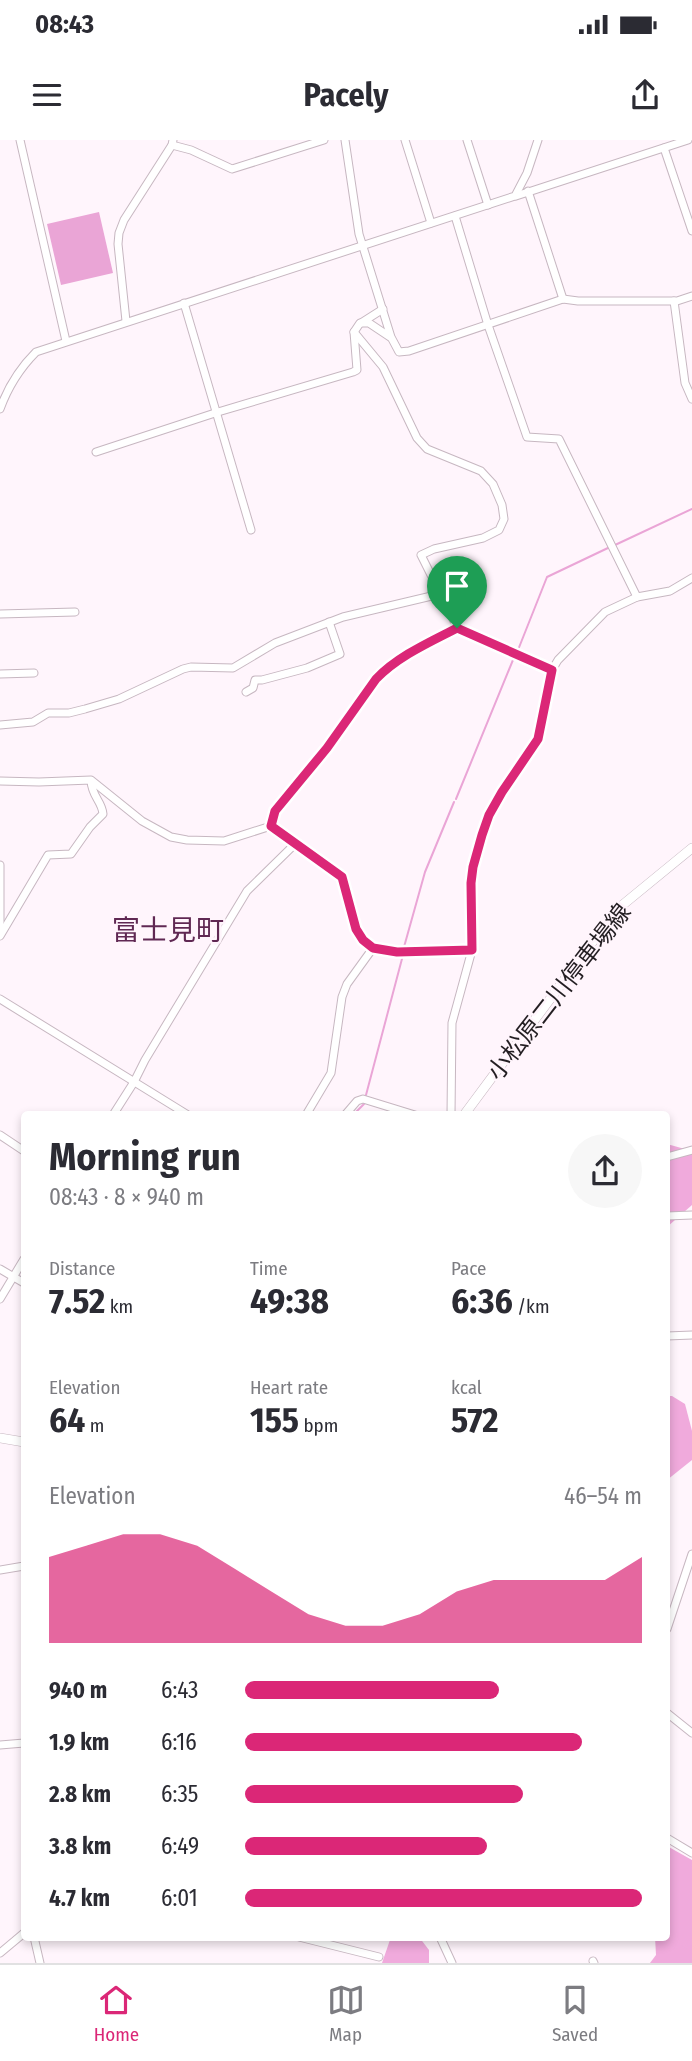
<!DOCTYPE html>
<html lang="en">
<head>
<meta charset="utf-8">
<style>
  :root { --surface:#fff; --page:#f7f7f7; --text:#2b2b33; --muted:#7c7c81; --line:#e1e1e2; --accent:#db2777 }
  body { margin:0; font-family:"Fira Sans Condensed","Noto Sans JP",sans-serif; background:var(--page); color:var(--text); height:100vh; display:flex; flex-direction:column; font-size:26px; white-space:nowrap }
  * { box-sizing:border-box; margin:0 }
  p { font-size:23px; color:var(--muted) }
  .icon { flex:none; width:38px; height:38px; fill:none; stroke:currentColor; stroke-width:2; stroke-linecap:round; stroke-linejoin:round }
  .map { position:relative; flex:1; overflow:hidden }
  .sheet { position:absolute; left:21px; top:971px; width:649px; height:830px; display:flex; flex-direction:column; background:var(--surface); border-radius:7px; box-shadow:0 4px 10px #0003 }
  .sheet>* { flex:none }
  .pin { position:absolute; display:grid; place-items:center; width:60px; height:60px; color:#fff; margin:-72px -30px; border-radius:50% 50% 50% 0; rotate:-45deg; box-shadow:0 0 7px #0007 }
  .pin .icon { rotate:45deg }
  .round { display:grid; place-items:center; flex:none; width:74px; height:74px; border-radius:37px; background:var(--page) }
  .headline { display:flex; align-items:center; justify-content:space-between; height:119px; padding:0 28px }
  h1 { font-size:38px; font-weight:700; line-height:52px }
  .metrics { display:grid; grid-template-columns:repeat(3,1fr); gap:10px; height:119px; padding:7px 28px }
  .metrics div { display:grid; align-content:center }
  .metrics b { font-size:35px; font-weight:700 }
  .metrics small { font-size:19px; font-weight:400 }
  .metrics p { font-size:19px }
  .chart { height:196px; padding:14px 28px }
  .chart p { display:flex; justify-content:space-between }
  .chart svg { width:100%; height:126px; margin-top:7px; fill:var(--accent); opacity:.7 }
  ul { padding:0 28px; list-style:none; font-size:23px }
  li { display:grid; grid-template-columns:112px 84px 1fr; align-items:center; height:52px }
  li i { height:18px; border-radius:9px; background:var(--accent) }
  .status { display:flex; justify-content:space-between; align-items:center; height:49px; padding:0 35px; background:var(--surface); direction:ltr }
  .status svg { height:19px; fill:currentColor }
  header { display:flex; justify-content:space-between; align-items:center; height:91px; padding:0 28px; background:var(--surface); font-size:32px; font-weight:700 }
  .dock { display:flex; justify-content:space-around; align-items:center; height:98px; border-top:2px solid var(--line); background:var(--surface); font-size:19px; color:var(--muted) }
  .dock a { display:grid; justify-items:center; gap:4px }
  .dock .on { color:var(--accent) }
  .map>svg:first-child { display:block }
  .forest { fill:#f0aadc }
  .water { fill:#eaa5d6 }
  .lines { fill:none; stroke-linecap:round; stroke-linejoin:round }
  .stream { stroke:#eaa5d6; stroke-width:2 }
  .minor-casing { stroke:#c7b7c1; stroke-width:9 }
  .major-casing { stroke:#c7b7c1; stroke-width:10 }
  .minor { stroke:#fff; stroke-width:7 }
  .major { stroke:#fff; stroke-width:9 }
  .route-casing { stroke:#fff; stroke-width:14 }
  .route { stroke:#db2777; stroke-width:9 }
  .labels { text-anchor:middle; stroke-width:5; stroke-linejoin:round; paint-order:stroke }
  .street-label { font-size:24px; fill:#231e22; stroke:#fff5fc }
  .quarter-label { font-size:28px; fill:#602853; stroke:#fff5fc }
</style>
</head>
<body>
<div class="status"><b>08:43</b><svg viewBox="0 0 49 12"><path d="M0 12V9h3v3zM5 12V6h3v6zM10 12V3h3v9zM15 12V0h3v12zM26 1h20v11H26zM47 4h2v5h-2z"/></svg></div>
<header><svg class="icon" aria-label="menu" viewBox="0 0 24 24"><path d="M4 6h16M4 12h16M4 18h16"/></svg>Pacely<svg class="icon" aria-label="share" viewBox="0 0 24 24"><path d="M12 15V3M7 8l5-5 5 5M5 13v7h14v-7"/></svg></header>
<div class="map">
<svg width="692" height="1823" viewBox="0 0 692 1823">
  <rect width="100%" height="100%" fill="#fff5fc"/>
  <!-- forest -->
  <g class="forest">
    <path d="M667 1004 692 1011V1065L667 1087Z"/>
    <path d="M667 1256H672L685 1264 692 1291V1320L667 1340Z"/>
    <path d="M667 1706 692 1720V1823H650L656 1815 655 1797H667Z"/>
    <path d="M391 1797H419L429 1810V1823H382Z"/>
  </g>
  <!-- water -->
  <path class="water" d="M99 72 113 133 61 145 47 84Z"/>
  <g class="lines">
    <!-- stream -->
    <g class="stream">
      <path d="M615 405 692 369"/>
      <path d="M518 510 547 437 610 407"/>
      <path d="M456 659 515 515"/>
      <path d="M404 807 425 732 454 662"/>
      <path d="M366 955 403 815"/>
      <path d="M353 975 364 964"/>
    </g>
    <!-- minor casing -->
    <g class="minor-casing">
      <g id="minor">
        <path d="M20 0 66 201"/>
        <path d="M345 0 359 94 391 197 399 212 409 211 563 159 578 161H677L692 156"/>
        <path d="M405 0 431 83"/>
        <path d="M467 0 488 65"/>
        <path d="M172 5 191 10 232 29 324 0"/>
        <path d="M664 8 692 91"/>
        <path d="M528 51 563 159"/>
        <path d="M516 56 688 0"/>
        <path d="M455 76 488 185 527 297 559 299 637 457"/>
        <path d="M674 161 685 243 692 259"/>
        <path d="M184 163 251 390"/>
        <path d="M126 181 118 104 119 93 124 80 172 5 173 0"/>
        <path d="M361 183 383 169"/>
        <path d="M354 192 383 227 417 298 427 309 481 331 493 344 502 365 504 379 499 390 483 398 434 409 421 415 457 487"/>
        <path d="M0 269C8 247 19 229 36 212L515 56 527 33 538 0"/>
        <path d="M96 312 218 272 353 232 357 230 354 192 360 183H369L390 197"/>
        <path d="M0 474 75 472"/>
        <path d="M0 534 34 533"/>
        <path d="M246 552 253 548 255 540H262L307 528 340 514 329 482"/>
        <path d="M0 585 33 582 48 573H69L85 569 119 559 183 529 191 527 233 528 275 503 343 477 440 454"/>
        <path d="M0 641 39 642 91 640 142 681 171 697 187 700 224 701 271 686"/>
        <path d="M271 686 275 671 327 608 376 539C398 516 429 502 457 487L461 488 552 530"/>
        <path d="M271 686 342 737 356 789 363 800 373 808 397 812 472 810"/>
        <path d="M0 725V792"/>
        <path d="M0 796 48 715 71 714 90 687 103 674C102 661 92 657 91 641"/>
        <path d="M0 859 188 975"/>
        <path d="M113 975 134 942 145 920 247 751 296 703"/>
        <path d="M306 975 331 933 342 857 347 844 373 808"/>
        <path d="M345 975 357 961 363 959 415 975"/>
        <path d="M451 975 452 883 472 810 471 743 473 727 490 675 502 652 538 599 552 530 558 520 605 472 637 457 670 451 692 438"/>
        <path d="M0 995 24 1011"/>
        <path d="M667 1017 692 1010"/>
        <path d="M667 1076 692 1075"/>
        <path d="M0 1129 24 1143"/>
        <path d="M0 1159 24 1119"/>
        <path d="M667 1196 692 1195"/>
        <path d="M0 1430 24 1426"/>
        <path d="M667 1489 692 1414"/>
        <path d="M667 1573 692 1593"/>
        <path d="M0 1605 24 1603"/>
        <path d="M667 1698 692 1713"/>
        <path d="M34 1797 40 1823"/>
        <path d="M299 1797 379 1817"/>
        <path d="M440 1797 452 1823"/>
        <path d="M0 1813 24 1793"/>
        <path d="M593 1821 594 1823"/>
      </g>
    </g>
    <!-- major casing -->
    <g class="major-casing">
      <g id="major">
        <path d="M464 975 602 789 620 767 692 708"/>
        <path d="M0 1298 24 1302"/>
      </g>
    </g>
    <!-- minor -->
    <use href="#minor" class="minor"/>
    <!-- major -->
    <use href="#major" class="major"/>
  </g>
  <g class="lines">
    <!-- route casing -->
    <g class="route-casing">
      <path id="route" d="M457 488 552 530 538 599 502 652 489 675 482 695 473 727 471 743 472 810 397 812 373 808 363 800 356 789 342 737 271 686 275 671 327 608 376 539C398 516 430 502 457 488Z"/>
    </g>
    <!-- route -->
    <use href="#route" class="route"/>
  </g>
  <g class="labels">
    <!-- street labels -->
    <g class="street-label">
      <text transform="translate(559 852) rotate(-52)" y="8">小松原二川停車場線</text>
    </g>
    <!-- quarter labels -->
    <g class="quarter-label">
      <text x="168" y="800">富士見町</text>
    </g>
  </g>
</svg>
<div class="pin" style="left:457px;top:488px;background:#1e9e55"><svg class="icon" aria-label="arrive" viewBox="0 0 24 24"><path d="M6 21V4h12l-3 4 3 4H6"/></svg></div>
<section class="sheet">
<div class="headline"><div><h1>Morning run</h1><p>08:43 · 8 × 940 m</p></div><a class="round"><svg class="icon" aria-label="share" viewBox="0 0 24 24"><path d="M12 15V3M7 8l5-5 5 5M5 13v7h14v-7"/></svg></a></div>
<div class="metrics">
<div><p>Distance</p><b>7.52<small> km</small></b></div>
<div><p>Time</p><b>49:38</b></div>
<div><p>Pace</p><b>6:36<small> /km</small></b></div>
</div>
<div class="metrics">
<div><p>Elevation</p><b>64<small> m</small></b></div>
<div><p>Heart rate</p><b>155<small> bpm</small></b></div>
<div><p>kcal</p><b>572</b></div>
</div>
<div class="chart"><p><span>Elevation</span>46–54 m</p>
<svg viewBox="0 0 160 44" preserveAspectRatio="none"><path d="M0 44V14L10 10L20 6L30 6L40 10L50 18L60 26L70 34L80 38L90 38L100 34L110 26L120 22L130 22L140 22L150 22L160 14V44z"/></svg>
</div>
<ul>
<li><b>940 m</b>6:43<i style="width:64%"></i></li>
<li><b>1.9 km</b>6:16<i style="width:85%"></i></li>
<li><b>2.8 km</b>6:35<i style="width:70%"></i></li>
<li><b>3.8 km</b>6:49<i style="width:61%"></i></li>
<li><b>4.7 km</b>6:01<i style="width:100%"></i></li>
</ul>
</section>
</div>
<nav class="dock">
<a class="on"><svg class="icon" aria-label="home" viewBox="0 0 24 24"><path d="M3 11l9-7 9 7M6 9v11h12V9"/></svg>Home</a>
<a><svg class="icon" aria-label="map" viewBox="0 0 24 24"><path d="M3 6l6-2 6 2 6-2v14l-6 2-6-2-6 2zM9 4v14M15 6v14"/></svg>Map</a>
<a><svg class="icon" aria-label="saved" viewBox="0 0 24 24"><path d="M7 4h10v16l-5-4-5 4z"/></svg>Saved</a>
</nav>
</body>
</html>
